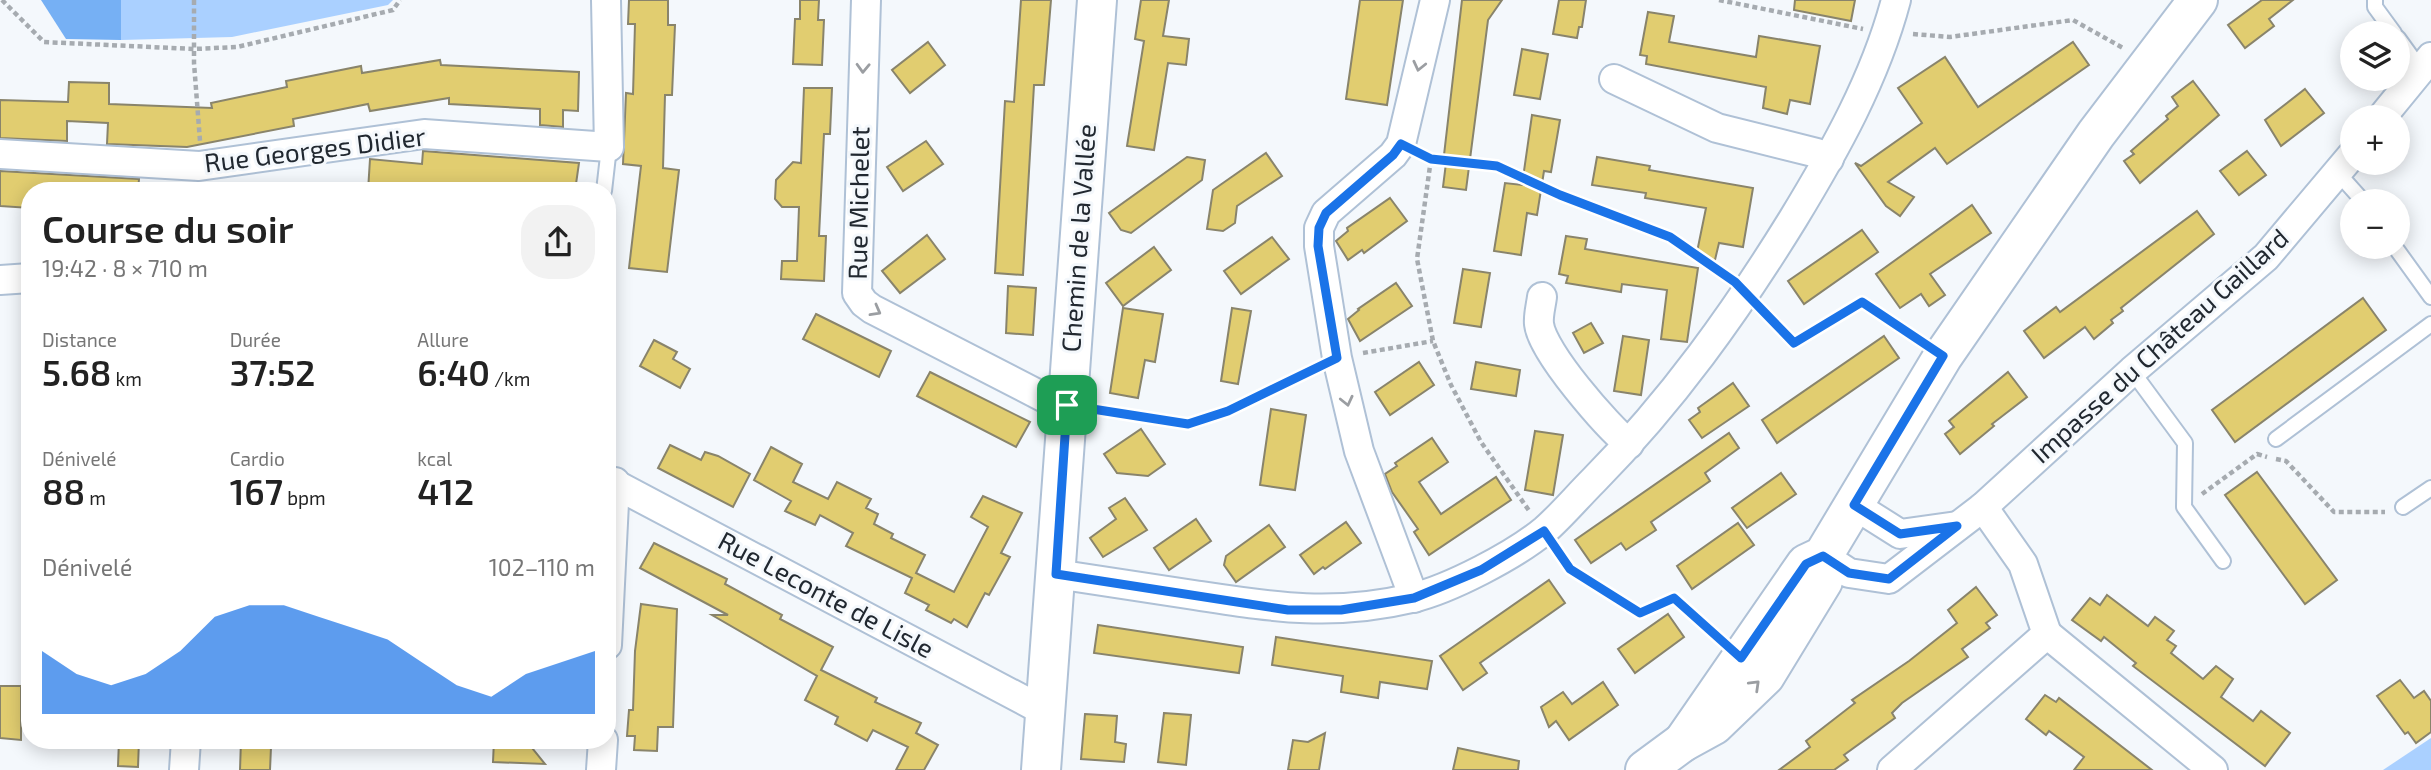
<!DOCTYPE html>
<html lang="fr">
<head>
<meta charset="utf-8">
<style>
  :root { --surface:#fff; --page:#f2f2f2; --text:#222; --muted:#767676; --accent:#1a73e8 }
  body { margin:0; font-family:"Exo 2",sans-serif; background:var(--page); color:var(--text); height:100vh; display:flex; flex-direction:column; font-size:26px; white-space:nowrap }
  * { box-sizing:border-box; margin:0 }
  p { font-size:23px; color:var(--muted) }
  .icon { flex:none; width:38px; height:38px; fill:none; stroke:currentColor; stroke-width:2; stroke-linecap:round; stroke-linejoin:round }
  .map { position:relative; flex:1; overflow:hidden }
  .panel { position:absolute; left:21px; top:182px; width:595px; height:567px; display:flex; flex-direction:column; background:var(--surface); border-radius:28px; box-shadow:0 4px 18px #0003 }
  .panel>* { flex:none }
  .buttons { position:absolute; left:2340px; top:21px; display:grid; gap:14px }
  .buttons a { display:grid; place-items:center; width:70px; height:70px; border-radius:50%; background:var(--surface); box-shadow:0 4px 18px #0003; font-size:35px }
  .pin { position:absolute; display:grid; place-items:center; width:60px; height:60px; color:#fff; margin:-30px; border-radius:14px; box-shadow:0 4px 10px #0006 }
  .round { display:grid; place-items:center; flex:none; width:74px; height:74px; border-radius:28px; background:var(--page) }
  .overview { display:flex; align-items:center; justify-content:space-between; height:119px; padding:0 21px }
  h1 { font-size:38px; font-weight:600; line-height:52px }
  .figures { display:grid; grid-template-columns:repeat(3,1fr); gap:10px; height:119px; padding:7px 21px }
  .figures div { display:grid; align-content:center }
  .figures b { font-size:35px; font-weight:600 }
  .figures small { font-size:19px; font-weight:400 }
  .figures p { font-size:19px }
  .chart { height:196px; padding:14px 21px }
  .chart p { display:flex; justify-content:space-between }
  .chart svg { width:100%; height:126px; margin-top:7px; fill:var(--accent); opacity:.7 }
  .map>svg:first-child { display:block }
  .green { fill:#aad0ff }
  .water { fill:#76b0f4 }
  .building { fill:#e1cd70; stroke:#89846b; stroke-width:2 }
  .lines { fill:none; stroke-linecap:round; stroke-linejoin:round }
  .lane-casing { stroke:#afc1d6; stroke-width:18 }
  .street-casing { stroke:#afc1d6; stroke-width:32 }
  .secondary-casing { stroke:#afc1d6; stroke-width:42 }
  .path { stroke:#a6abb0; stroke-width:4.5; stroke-dasharray:5 3.5; stroke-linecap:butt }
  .lane { stroke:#fff; stroke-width:14 }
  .street { stroke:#fff; stroke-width:28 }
  .secondary { stroke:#fff; stroke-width:38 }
  .oneway { stroke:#9b9ea2 }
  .route-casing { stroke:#fff; stroke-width:14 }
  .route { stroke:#1a73e8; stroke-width:9 }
  .labels { text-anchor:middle; stroke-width:6; stroke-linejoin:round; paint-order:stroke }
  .street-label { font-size:26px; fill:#212830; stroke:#f4f8fc }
</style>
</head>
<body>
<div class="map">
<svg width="2431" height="770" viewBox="0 0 2431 770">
  <rect width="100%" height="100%" fill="#f4f8fc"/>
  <!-- green -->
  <g class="green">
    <path d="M121 0H393L388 5 232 37 121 40Z"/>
    <path d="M2431 738V770H2383Z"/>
  </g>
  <!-- water -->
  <path class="water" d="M41 0H121V40L66 39Z"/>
  <!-- building -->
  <g class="building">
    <path d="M629 0H668V25H675L672 95H665L663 168 679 170 667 272 629 268 641 166 623 164 626 93 633 94 635 24H628Z"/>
    <path d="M800 0H819L818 20H824L822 65 793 64 795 19H800Z"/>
    <path d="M1021 0H1051L1044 85H1034L1023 275 995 273 1005 101 1014 102Z"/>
    <path d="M1141 0H1169L1163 36 1189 39 1186 65 1168 63 1154 150 1127 146 1144 41 1135 39Z"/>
    <path d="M1360 0H1403L1387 105 1346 99Z"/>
    <path d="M1462 0H1502L1488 20 1466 190 1443 187 1447 155H1444Z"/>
    <path d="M1559 0H1586L1582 27H1579L1577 38 1553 34Z"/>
    <path d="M1795 0H1855L1851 21 1794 10Z"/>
    <path d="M2262 0H2293L2269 19 2274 26 2245 48 2228 25Z"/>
    <path d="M1648 12 1674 16 1669 42 1756 57 1759 36 1820 46 1810 104 1790 100 1787 114 1763 108 1766 87 1646 64 1647 56 1640 55Z"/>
    <path d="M928 42 945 65 910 93 892 70Z"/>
    <path d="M2073 42 2089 65 1947 164 1935 148 1888 182 1914 197 1900 216 1886 206 1855 163 1861 166 1922 123 1898 88 1945 57 1978 107Z"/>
    <path d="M1522 49 1548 54 1540 99 1514 95Z"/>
    <path d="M440 60 441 65 579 72 578 111 563 110V127L540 125V109L449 104V98L370 111 368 104 293 119 294 126 187 147 107 144 108 123 67 121V141L0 138V100L68 102 69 82 109 83V104L212 108 211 103 287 87 286 81 361 66 362 73Z"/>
    <path d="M2193 81 2219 115 2140 183 2124 161 2134 154 2131 151 2168 119 2166 116 2178 106 2172 97Z"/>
    <path d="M804 88H832L830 134H824L819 236H826L824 281 781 279 782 261H797L799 207H782L775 199 776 180 793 162 801 163Z"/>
    <path d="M2305 89 2324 113 2281 146 2265 120Z"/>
    <path d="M1532 115 1560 120 1551 172 1544 171 1537 215 1527 213 1521 255 1494 251 1505 183 1522 185Z"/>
    <path d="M926 141 943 164 903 191 887 167Z"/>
    <path d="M423 151 579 163 575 191 419 188V191H368L370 159 422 164Z"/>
    <path d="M2247 151 2266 175 2239 195 2220 171Z"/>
    <path d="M1266 153 1282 176 1237 206 1235 223 1223 231 1207 229 1213 190Z"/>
    <path d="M1187 157 1205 160 1202 180 1131 233 1121 230 1109 213Z"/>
    <path d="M1597 157 1650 166 1649 170 1753 188 1743 247 1719 243 1714 264 1697 252 1706 208 1645 198 1646 193 1592 185Z"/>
    <path d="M0 171 139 179 138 191H30V208L0 206Z"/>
    <path d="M1390 198 1407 221 1364 253 1362 250 1348 260 1336 241 1348 231 1347 228Z"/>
    <path d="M1972 205 1991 233 1930 274 1945 295 1929 306 1921 294 1900 308 1876 274Z"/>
    <path d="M2197 211 2214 234 2121 308 2123 311 2111 320 2113 323 2094 339 2085 327 2044 358 2024 331 2056 307 2060 312Z"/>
    <path d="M1862 230 1878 252 1804 304 1788 281Z"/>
    <path d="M927 235 945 259 900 293 882 271Z"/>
    <path d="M1566 236 1587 239 1585 249 1698 268 1687 342 1661 339 1667 290 1622 284 1621 292 1566 283 1568 276 1559 274Z"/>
    <path d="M1272 237 1289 259 1241 294 1224 271Z"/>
    <path d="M1154 247 1171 270 1123 306 1106 283Z"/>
    <path d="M1463 269 1490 273 1481 327 1454 323Z"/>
    <path d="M1396 283 1412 306 1360 341 1348 319 1359 310 1358 309Z"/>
    <path d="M1008 286 1036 288 1033 335 1006 333Z"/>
    <path d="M2363 298 2386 330 2235 442 2212 410Z"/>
    <path d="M1123 308 1163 314 1155 362 1145 360 1138 398 1110 393Z"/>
    <path d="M1232 308 1251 311 1238 384 1221 381Z"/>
    <path d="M816 314 891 351 879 377 803 339Z"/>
    <path d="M1591 323 1603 343 1584 353 1573 333Z"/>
    <path d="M1623 336 1649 340 1641 395 1614 391Z"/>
    <path d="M1884 336 1899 358 1777 443 1762 420Z"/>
    <path d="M654 340 677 352 673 359 690 369 680 388 640 366Z"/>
    <path d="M1419 362 1434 385 1390 415 1375 392Z"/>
    <path d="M1476 362 1520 370 1516 396 1471 389Z"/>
    <path d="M930 372 1030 422 1016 447 917 396Z"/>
    <path d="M2008 372 2027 397 1992 424 1994 426 1960 454 1945 434 1954 427 1949 421Z"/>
    <path d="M1733 383 1749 406 1702 438 1689 420 1700 412 1698 408Z"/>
    <path d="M1271 409 1306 415 1295 490 1260 485Z"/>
    <path d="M1141 429 1165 464 1148 476 1117 473 1104 454Z"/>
    <path d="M1535 431 1563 435 1553 495 1525 490Z"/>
    <path d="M1729 433 1739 448 1705 473 1710 481 1651 522 1656 530 1626 550 1621 543 1591 563 1575 540Z"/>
    <path d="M1432 438 1448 462 1419 482 1441 514 1496 477 1511 500 1429 555 1414 532 1418 529 1392 492 1385 474 1397 466 1395 463Z"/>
    <path d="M670 445 701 460 705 452 718 456 750 474 733 507 658 468Z"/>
    <path d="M771 447 802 464 793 482 828 499 837 482 871 499 866 508 878 514 874 524 893 534 891 538 925 555 916 573 954 592 988 527 971 517 983 496 1022 513 1001 553 1010 557 989 595 985 593 967 627 954 619 951 623 926 610 929 605 905 593 912 578 846 546 853 533 820 515 815 525 785 511 791 501 754 480Z"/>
    <path d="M2257 472 2337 580 2305 604 2225 495Z"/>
    <path d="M1781 473 1796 494 1747 528 1732 508Z"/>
    <path d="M1125 498 1147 530 1103 557 1090 538 1116 519 1109 508Z"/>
    <path d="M1196 519 1211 541 1169 570 1154 548Z"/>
    <path d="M1346 522 1361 543 1325 569 1323 567 1314 574 1300 555Z"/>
    <path d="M1738 523 1754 545 1692 589 1677 566Z"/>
    <path d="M1269 525 1285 547 1236 582 1224 565 1226 556Z"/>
    <path d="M654 543 727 579 725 584 782 615 780 619 833 647 821 670 877 698 875 702 921 723 916 733 938 745 924 770H896L908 747 873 730 867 741 835 724 838 717 805 700 817 676 712 615H728L640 568Z"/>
    <path d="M1549 580 1565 603 1480 663 1487 673 1463 690 1440 656Z"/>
    <path d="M1976 587 1997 615 1986 623 1990 628 1962 649 1968 657 1902 703 1892 713 1895 718 1844 755 1848 760 1834 770H1779L1810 747 1806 741 1855 703 1852 700 1909 661 1957 623 1948 610Z"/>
    <path d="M2107 595 2148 626 2155 617 2174 631 2167 640 2176 646 2171 653 2203 679 2216 666 2233 679 2221 697 2253 721 2261 711 2290 733 2265 766 2133 666 2136 663 2104 637 2101 641 2072 620 2090 598 2100 605Z"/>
    <path d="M641 604 677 609 673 727H658L657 751 634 750 635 736H627L629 710H633L635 651Z"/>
    <path d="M1668 614 1684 637 1635 673 1618 649Z"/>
    <path d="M1098 625 1243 647 1239 673 1094 653Z"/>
    <path d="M1276 637 1432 661 1427 689 1380 682 1378 698 1341 692 1343 676 1272 665Z"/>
    <path d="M2400 680 2414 698 2424 691 2431 701V732L2416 743 2408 732 2405 734 2377 696Z"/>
    <path d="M1603 682 1618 705 1569 740 1556 721 1549 727 1541 707 1563 692 1572 704Z"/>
    <path d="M0 686H21V740L0 738Z"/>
    <path d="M2045 695 2056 702 2059 698 2152 770H2074L2084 757 2049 731 2046 735 2026 719Z"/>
    <path d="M1164 713 1191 715 1186 765 1158 762Z"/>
    <path d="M1085 714 1117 716 1115 742 1126 744 1124 762 1081 759Z"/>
    <path d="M1325 733 1319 770H1288L1293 740 1308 742Z"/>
    <path d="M119 740H139L138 767 118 766Z"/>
    <path d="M241 740H265L264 747H271L270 770H240Z"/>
    <path d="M494 740H532V748L545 764 493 762Z"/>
    <path d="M1458 748 1519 761 1518 770H1453Z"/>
  </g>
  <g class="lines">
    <!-- lane casing -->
    <g class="lane-casing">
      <g id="lane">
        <path d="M2375 0V7L2394 33"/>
        <path d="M2398 38 2421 70"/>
        <path d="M2338 173 2363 201"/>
        <path d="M604 191 609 147"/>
        <path d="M2395 247 2431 297"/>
        <path d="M2132 371 2185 443 2184 507 2223 561"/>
        <path d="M2276 439 2431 324"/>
        <path d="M2403 507 2431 488"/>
      </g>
    </g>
    <!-- street casing -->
    <g class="street-casing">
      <g id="street">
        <path d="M866 0 857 293 864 303 872 309 1045 398 1067 405"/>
        <path d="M1614 79 1717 128 1817 153 1829 159"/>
        <path d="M2382 117 2431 57"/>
        <path d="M0 154 199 166 424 134 609 147 606 0"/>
        <path d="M0 280 30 278"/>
        <path d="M1542 297C1541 305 1538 316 1539 324 1542 352 1607 426 1629 444"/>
        <path d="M607 480 1044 711"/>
        <path d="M1854 505 1900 534 1957 526"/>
        <path d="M1823 556 1849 573 1889 579 1983 507 2132 371 2266 257 2352 155"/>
        <path d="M1056 574C1102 581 1148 588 1194 595 1273 607 1332 617 1412 598 1450 589 1515 555 1545 530 1562 515 1577 497 1594 480 1672 401 1735 313 1793 219 1835 150 1875 79 1896 0"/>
        <path d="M1414 598 1359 451 1337 358 1319 246V228L1326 213 1393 155 1401 144 1435 0"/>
        <path d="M2047 634 2213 770"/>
        <path d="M607 645 615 482"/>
        <path d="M184 770 186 740"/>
        <path d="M601 770 603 740"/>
        <path d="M1892 770 2047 634 2023 564 1983 507"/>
      </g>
    </g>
    <!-- secondary casing -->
    <g class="secondary-casing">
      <g id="secondary">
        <path d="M1683 742 1806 564 1823 556 1943 356 2096 134 2198 0"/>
        <path d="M1041 770 1097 0"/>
        <path d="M1645 770 1683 742 1714 725 1765 676 1823 581"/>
      </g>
    </g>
    <!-- path -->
    <g class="path">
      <path d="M2 0 44 42 194 49 237 47 393 10 400 0"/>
      <path d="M194 0V63L200 141"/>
      <path d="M1719 0 1863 29"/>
      <path d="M1913 34 1950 37 2073 20 2123 48"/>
      <path d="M1424 155 1431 159 1417 259 1433 341 1451 385 1481 442 1530 512"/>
      <path d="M1431 159 1497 166 1560 195 1670 237 1726 276"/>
      <path d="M1763 310 1795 343 1862 302 1917 338"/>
      <path d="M1363 353 1433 341"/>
      <path d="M1099 410 1188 424 1228 411 1315 368"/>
      <path d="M2276 459 2286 461 2334 512H2385"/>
      <path d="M2202 494 2257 454 2267 457"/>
      <path d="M1557 550 1570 569 1640 613 1674 598 1718 636"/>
    </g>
    <!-- lane -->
    <use href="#lane" class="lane"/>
    <!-- street -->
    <use href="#street" class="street"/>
    <!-- secondary -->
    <use href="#secondary" class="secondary"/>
  </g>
  <!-- one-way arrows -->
  <defs><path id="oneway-chevron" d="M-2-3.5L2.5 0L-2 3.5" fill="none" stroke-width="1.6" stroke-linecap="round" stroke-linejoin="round" transform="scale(1.75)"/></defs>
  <g class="oneway">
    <use href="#oneway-chevron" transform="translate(1419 66) rotate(103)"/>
    <use href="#oneway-chevron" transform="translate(863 68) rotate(92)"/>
    <use href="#oneway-chevron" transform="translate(876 311) rotate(29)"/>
    <use href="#oneway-chevron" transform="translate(1347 401) rotate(77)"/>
    <use href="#oneway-chevron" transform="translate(1755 685) rotate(-44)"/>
  </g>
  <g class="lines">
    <!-- route casing -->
    <g class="route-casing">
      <path id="route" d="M1401 144 1431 159 1497 166 1560 195 1670 237 1735 282 1794 343 1862 302 1943 356 1854 505 1900 534 1957 526 1889 579 1849 573 1823 556 1806 564 1741 658 1674 598 1640 613 1570 569 1544 531 1481 570 1414 598 1341 610H1288L1056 574 1067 405 1188 424 1228 411 1337 358 1318 246 1319 228 1326 213 1393 155Z"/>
    </g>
    <!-- route -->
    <use href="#route" class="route"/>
  </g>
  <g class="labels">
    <!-- street labels -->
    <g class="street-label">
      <text transform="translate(315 150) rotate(-7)" y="9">Rue Georges Didier</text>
      <text transform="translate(859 203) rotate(-89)" y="9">Rue Michelet</text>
      <text transform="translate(1079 238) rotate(-86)" y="9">Chemin de la Vallée</text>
      <text transform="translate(2160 346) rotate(-42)" y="9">Impasse du Château Gaillard</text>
      <text transform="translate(826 595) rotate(28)" y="9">Rue Leconte de Lisle</text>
    </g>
  </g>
</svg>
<div class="buttons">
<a><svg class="icon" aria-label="layers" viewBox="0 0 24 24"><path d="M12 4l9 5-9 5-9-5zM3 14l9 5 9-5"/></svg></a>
<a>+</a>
<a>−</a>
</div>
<div class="pin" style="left:1067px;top:405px;background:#1e9e55"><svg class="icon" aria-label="arrive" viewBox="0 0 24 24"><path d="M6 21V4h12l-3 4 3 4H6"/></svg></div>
<section class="panel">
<div class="overview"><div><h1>Course du soir</h1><p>19:42 · 8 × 710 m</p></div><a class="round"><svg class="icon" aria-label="share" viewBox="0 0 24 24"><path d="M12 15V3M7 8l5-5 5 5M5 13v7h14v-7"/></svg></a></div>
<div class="figures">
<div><p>Distance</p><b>5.68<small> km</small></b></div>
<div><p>Durée</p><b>37:52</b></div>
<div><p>Allure</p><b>6:40<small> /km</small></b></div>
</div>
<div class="figures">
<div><p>Dénivelé</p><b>88<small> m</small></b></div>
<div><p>Cardio</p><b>167<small> bpm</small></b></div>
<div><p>kcal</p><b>412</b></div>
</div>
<div class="chart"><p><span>Dénivelé</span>102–110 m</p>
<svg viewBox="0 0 160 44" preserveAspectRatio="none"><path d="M0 44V22L10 30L20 34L30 30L40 22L50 10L60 6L70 6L80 10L90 14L100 18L110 26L120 34L130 38L140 30L150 26L160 22V44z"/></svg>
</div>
</section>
</div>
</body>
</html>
